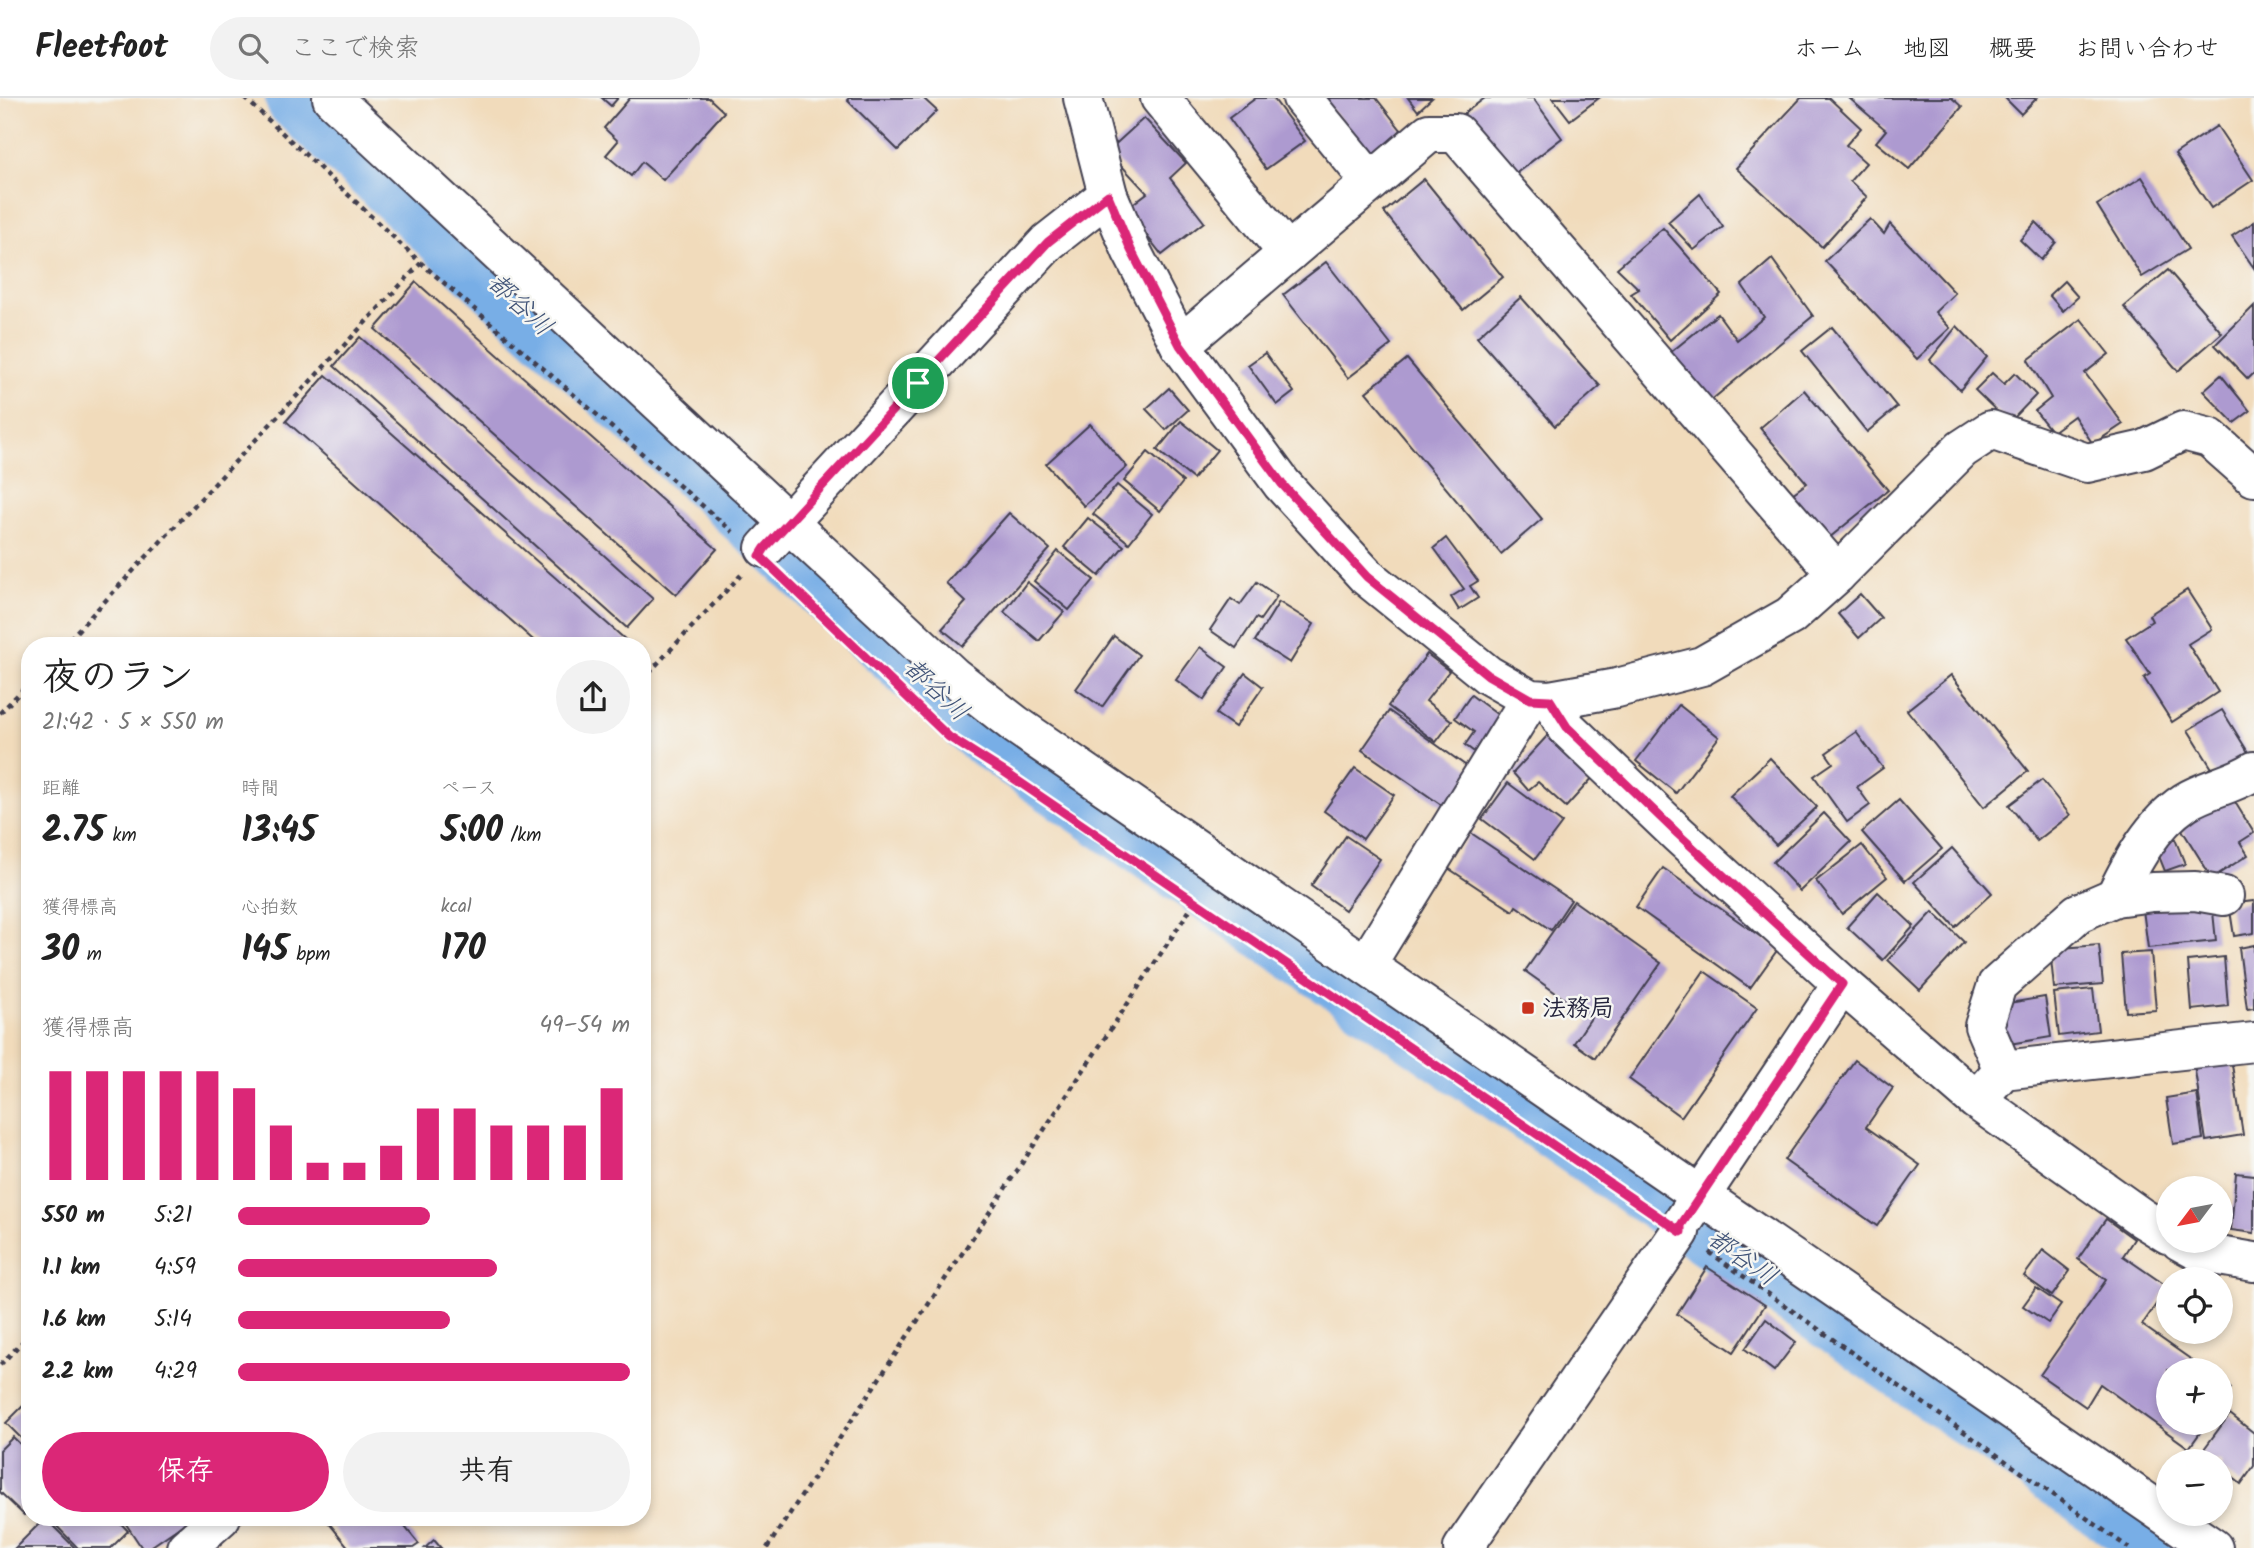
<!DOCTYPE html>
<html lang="ja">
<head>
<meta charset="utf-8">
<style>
  :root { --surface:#fff; --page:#f2f2f2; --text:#222; --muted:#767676; --line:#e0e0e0; --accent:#db2777 }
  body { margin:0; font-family:Kalam,"Klee One",sans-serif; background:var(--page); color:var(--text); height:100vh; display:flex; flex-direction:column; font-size:26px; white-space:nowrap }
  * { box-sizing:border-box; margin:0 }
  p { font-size:23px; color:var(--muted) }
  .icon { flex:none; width:38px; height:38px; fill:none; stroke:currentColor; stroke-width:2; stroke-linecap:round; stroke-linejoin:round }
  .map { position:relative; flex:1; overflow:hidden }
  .sheet { position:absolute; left:21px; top:539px; width:630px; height:889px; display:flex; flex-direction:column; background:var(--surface); border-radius:28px; box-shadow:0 4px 10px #0003 }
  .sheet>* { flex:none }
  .needle { width:46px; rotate:238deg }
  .controls { position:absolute; left:2156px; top:1078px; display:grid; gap:14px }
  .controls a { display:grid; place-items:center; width:77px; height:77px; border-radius:50%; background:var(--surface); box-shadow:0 4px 10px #0003; font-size:35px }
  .pin { position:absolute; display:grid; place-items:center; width:60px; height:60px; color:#fff; margin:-30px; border:4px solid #fff; border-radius:50%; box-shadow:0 2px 7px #0007 }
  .round { display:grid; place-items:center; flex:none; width:74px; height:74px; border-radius:37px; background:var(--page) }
  .overview { display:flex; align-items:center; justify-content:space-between; height:119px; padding:0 21px }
  h1 { font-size:38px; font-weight:700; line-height:52px }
  .figures { display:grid; grid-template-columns:repeat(3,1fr); gap:10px; height:119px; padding:7px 21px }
  .figures div { display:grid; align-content:center }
  .figures b { font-size:35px; font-weight:700 }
  .figures small { font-size:19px; font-weight:400 }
  .figures p { font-size:19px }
  .chart { height:196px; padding:14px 21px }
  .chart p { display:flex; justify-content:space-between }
  .chart svg { width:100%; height:126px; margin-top:7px; stroke:var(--accent); stroke-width:6 }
  .button { display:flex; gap:14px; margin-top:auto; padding:14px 21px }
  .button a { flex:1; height:80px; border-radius:42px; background:var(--accent); color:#fff; font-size:28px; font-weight:700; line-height:80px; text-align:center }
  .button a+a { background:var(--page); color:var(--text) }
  ul { padding:0 21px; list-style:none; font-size:23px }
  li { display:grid; grid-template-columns:112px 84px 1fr; align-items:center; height:52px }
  li i { height:18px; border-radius:9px; background:var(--accent) }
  header { display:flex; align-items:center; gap:42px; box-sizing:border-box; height:98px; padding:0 35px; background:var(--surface); border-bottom:2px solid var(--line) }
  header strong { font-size:33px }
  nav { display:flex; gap:38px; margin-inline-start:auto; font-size:24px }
  .search { width:490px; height:63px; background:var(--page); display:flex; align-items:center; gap:18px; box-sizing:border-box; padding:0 24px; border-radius:38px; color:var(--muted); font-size:26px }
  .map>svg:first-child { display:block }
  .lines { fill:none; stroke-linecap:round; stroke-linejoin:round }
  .river { stroke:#78aee6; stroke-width:66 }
  .building { fill:#ad9ad0 }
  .minor-casing { stroke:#413e4e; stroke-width:42 }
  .path { stroke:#413e4e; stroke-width:4.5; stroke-dasharray:5 5; stroke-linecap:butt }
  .minor { stroke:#fff; stroke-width:38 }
  .route-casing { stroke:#fff; stroke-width:14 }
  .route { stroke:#db2777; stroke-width:9 }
  .poi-dot { fill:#c8321e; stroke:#f6f6f2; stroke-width:2.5 }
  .labels { text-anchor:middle; stroke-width:5; stroke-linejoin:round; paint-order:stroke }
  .poi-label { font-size:24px; font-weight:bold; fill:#22223b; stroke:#f6f6f2; text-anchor:start }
  .water-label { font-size:26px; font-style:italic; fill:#405377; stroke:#f6f6f2 }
</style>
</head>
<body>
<header>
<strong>Fleetfoot</strong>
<div class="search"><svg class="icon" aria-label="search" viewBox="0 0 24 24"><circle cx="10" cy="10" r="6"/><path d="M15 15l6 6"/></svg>ここで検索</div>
<nav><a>ホーム</a><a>地図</a><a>概要</a><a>お問い合わせ</a></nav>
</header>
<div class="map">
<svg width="2254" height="1450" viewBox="0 0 2254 1450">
  <rect width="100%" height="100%" fill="#f6f6f2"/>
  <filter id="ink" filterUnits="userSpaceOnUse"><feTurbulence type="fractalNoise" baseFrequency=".0143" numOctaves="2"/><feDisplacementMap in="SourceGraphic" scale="14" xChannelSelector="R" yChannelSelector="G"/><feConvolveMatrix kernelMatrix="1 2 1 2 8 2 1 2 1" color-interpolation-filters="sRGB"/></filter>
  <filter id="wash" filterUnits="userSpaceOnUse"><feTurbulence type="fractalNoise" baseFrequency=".00686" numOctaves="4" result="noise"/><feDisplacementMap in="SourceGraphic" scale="28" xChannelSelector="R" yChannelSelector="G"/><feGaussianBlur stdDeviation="1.57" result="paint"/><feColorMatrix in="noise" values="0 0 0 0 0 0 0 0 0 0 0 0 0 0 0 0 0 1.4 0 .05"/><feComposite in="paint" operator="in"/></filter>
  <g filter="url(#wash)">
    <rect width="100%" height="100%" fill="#f1dbbb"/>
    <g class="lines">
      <!-- river -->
      <path class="river" d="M298 0 984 634 2165 1450"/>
    </g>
    <g id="blocks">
      <!-- building -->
      <g class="building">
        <path d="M602 0H618L611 8Z"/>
        <path d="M630 0H709L724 14 663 82 642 64 631 78 606 57 618 43 604 30Z"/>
        <path d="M849 0H923L937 13 898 52 847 2Z"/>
        <path d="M1256 0H1273L1305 43 1266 71 1229 20Z"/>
        <path d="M1322 0H1376L1401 32 1373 59Z"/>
        <path d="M1408 0H1432L1418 13Z"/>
        <path d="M1485 0H1533L1562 40 1510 80 1462 17Z"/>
        <path d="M1553 0H1599L1570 22Z"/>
        <path d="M1801 0H1829L1861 30 1846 47 1866 65 1850 83 1867 99 1822 149 1736 70Z"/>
        <path d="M1849 0H1952L1962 9 1909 71 1876 44 1886 32Z"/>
        <path d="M2005 0H2037L2021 16Z"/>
        <path d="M1144 20 1186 65 1170 80 1204 124 1162 157 1126 111 1147 95 1108 53Z"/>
        <path d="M2217 28 2253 82 2211 110 2175 56Z"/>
        <path d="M2142 79 2188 151 2142 179 2097 107Z"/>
        <path d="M1424 81 1503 179 1463 212 1384 114Z"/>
        <path d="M1700 96 1723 129 1694 152 1668 124Z"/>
        <path d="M1870 121 1884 136 1890 126 1955 195 1935 214 1950 230 1917 261 1825 163Z"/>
        <path d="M2036 124 2056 144 2041 162 2020 142Z"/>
        <path d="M2254 124V170L2232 138Z"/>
        <path d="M1663 130 1721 196 1670 242 1631 196 1639 191 1617 170Z"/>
        <path d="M1772 161 1813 218 1709 304 1670 255 1718 216 1737 242 1764 219 1742 187Z"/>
        <path d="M1326 164 1391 247 1348 280 1283 197Z"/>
        <path d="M2168 172 2222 235 2178 273 2124 209Z"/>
        <path d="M2064 183 2078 199 2063 213 2049 197Z"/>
        <path d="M416 184 717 451 676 497 375 231Z"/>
        <path d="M1521 199 1600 288 1555 328 1477 239Z"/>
        <path d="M2254 208V275L2248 281 2215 247Z"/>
        <path d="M2081 221 2109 256 2085 275 2123 326 2093 346 2074 318 2052 334 2035 313 2051 300 2028 262Z"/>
        <path d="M1957 228 1987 259 1960 292 1930 262Z"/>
        <path d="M1832 229 1897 309 1867 334 1802 253Z"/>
        <path d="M360 239 653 501 627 530 334 268Z"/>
        <path d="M1265 255 1294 294 1277 307 1248 267Z"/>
        <path d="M1407 261 1542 421 1501 456 1366 294Z"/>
        <path d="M1992 275 2004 286 2015 275 2036 297 2009 325 1975 292Z"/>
        <path d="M326 277 627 543 622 548H540L286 323Z"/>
        <path d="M2221 277 2250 313 2234 325 2203 293Z"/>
        <path d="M1169 290 1188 312 1166 332 1146 311Z"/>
        <path d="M1804 292 1888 392 1824 444 1788 399 1807 385 1760 330Z"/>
        <path d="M1181 323 1217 352 1193 381 1157 352Z"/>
        <path d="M1090 326 1127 369 1084 408 1046 366Z"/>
        <path d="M1148 354 1183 384 1160 413 1124 383Z"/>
        <path d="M1117 387 1152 416 1129 445 1093 416Z"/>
        <path d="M1009 415 1050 451 963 548 942 531 966 504 946 485Z"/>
        <path d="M1088 420 1124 448 1099 478 1064 449Z"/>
        <path d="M1446 440 1478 483 1470 488 1478 500 1459 512 1451 499 1464 491 1434 450Z"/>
        <path d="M1058 453 1094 482 1069 512 1034 483Z"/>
        <path d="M1027 484 1064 514 1039 543 1004 514Z"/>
        <path d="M1257 484 1277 498 1260 522 1256 520 1236 550 1210 532 1231 501 1240 507Z"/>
        <path d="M2187 492 2212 531 2188 546 2218 594 2172 624 2144 580 2150 576 2126 540 2152 523 2149 517Z"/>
        <path d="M1860 496 1881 520 1859 540 1838 516Z"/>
        <path d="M1279 504 1314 526 1290 565 1255 543Z"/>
        <path d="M1114 538 1139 557 1102 609 1076 591Z"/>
        <path d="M1200 549 1227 569 1204 602 1176 582Z"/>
        <path d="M1427 556 1449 573 1426 603 1452 623 1436 644 1388 608Z"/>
        <path d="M1245 575 1263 589 1235 629 1216 616Z"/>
        <path d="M1951 577 2028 673 1984 709 1907 612Z"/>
        <path d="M1471 597 1510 626 1485 662 1465 647 1474 634 1455 620Z"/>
        <path d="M1679 607 1719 639 1676 695 1636 663Z"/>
        <path d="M2222 612 2251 659 2218 680 2188 632Z"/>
        <path d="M1389 613 1479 677 1453 715 1362 652Z"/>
        <path d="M1856 634 1883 670 1857 689 1870 707 1847 724 1814 678 1833 665 1826 655Z"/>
        <path d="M1549 636 1595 677 1566 709 1538 684 1528 692 1513 675Z"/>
        <path d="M1770 660 1817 709 1776 747 1730 698Z"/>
        <path d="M1355 670 1394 697 1363 741 1324 713Z"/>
        <path d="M2042 682 2070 717 2037 743 2009 707Z"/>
        <path d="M1508 685 1562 725 1535 761 1482 721Z"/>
        <path d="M2230 696 2254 735 2240 744 2248 757 2212 780 2179 727Z"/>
        <path d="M1899 702 1942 751 1905 783 1862 734Z"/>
        <path d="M1824 715 1851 744 1800 793 1773 764Z"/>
        <path d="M1471 735 1571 802 1551 832 1516 808 1513 813 1448 770Z"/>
        <path d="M1346 738 1380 761 1345 812 1311 788Z"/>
        <path d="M2175 741 2185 766 2165 773 2155 748Z"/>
        <path d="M1862 747 1887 779 1842 816 1816 783Z"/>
        <path d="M1952 750 1992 795 1955 829 1914 784Z"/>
        <path d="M1663 770 1778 851 1750 890 1636 809Z"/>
        <path d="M1878 794 1914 828 1883 862 1847 829Z"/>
        <path d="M1574 803 1661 865 1595 960 1574 945 1591 920 1525 873Z"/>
        <path d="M2254 803V835L2234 838 2229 806Z"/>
        <path d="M2212 804 2216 843 2148 850 2143 812Z"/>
        <path d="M1933 814 1964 844 1920 892 1888 862Z"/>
        <path d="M2099 847 2103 886 2054 890 2050 851Z"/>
        <path d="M2254 847V910L2247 911 2239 850Z"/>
        <path d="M2151 854 2156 912 2126 914 2121 856Z"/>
        <path d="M2224 859 2228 908 2192 912 2188 863Z"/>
        <path d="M1704 873 1757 910 1681 1019 1629 981Z"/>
        <path d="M2093 891 2098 933 2059 938 2054 895Z"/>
        <path d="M2045 899 2051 939 2003 947 1997 907Z"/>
        <path d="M2230 954 2243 1037 2206 1043 2193 960Z"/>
        <path d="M1855 962 1893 990 1866 1029 1920 1067 1877 1128 1784 1062Z"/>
        <path d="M2197 995 2203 1041 2173 1046 2166 1000Z"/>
        <path d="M2236 1075 2254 1077V1135L2231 1132Z"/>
        <path d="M2106 1121 2134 1141 2123 1158 2168 1189 2142 1227 2206 1272H2168V1325H2207L2189 1350 2100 1286 2086 1309 2040 1277 2106 1182 2078 1161Z"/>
        <path d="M2043 1152 2070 1173 2052 1198 2024 1178Z"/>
        <path d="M1707 1169 1765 1207 1734 1254 1677 1216Z"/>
        <path d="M2036 1190 2061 1207 2048 1225 2023 1208Z"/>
        <path d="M1766 1221 1796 1244 1774 1273 1745 1251Z"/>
        <path d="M2221 1283 2231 1290 2221 1305Z"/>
        <path d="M30 1301V1349L6 1325Z"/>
        <path d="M2230 1316 2254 1335V1368L2241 1386 2221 1370V1363H2211L2201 1355Z"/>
        <path d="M13 1339 30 1356V1411L24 1417 0 1394V1352Z"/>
        <path d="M48 1419H115L128 1433 111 1450H78Z"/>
        <path d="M124 1419H194L149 1450H142L122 1420Z"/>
        <path d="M324 1419H397L419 1446 413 1450H349Z"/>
        <path d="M45 1420 75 1450H15Z"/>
        <path d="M434 1442 441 1450H425Z"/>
      </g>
    </g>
  </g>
  <g filter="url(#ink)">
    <use href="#blocks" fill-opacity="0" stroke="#413e4e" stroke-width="2"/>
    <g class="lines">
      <!-- minor casing -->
      <g class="minor-casing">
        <g id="minor">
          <path d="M332 0 953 578 1016 627 2213 1450"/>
          <path d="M1083 0 1108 97 1131 152 1180 247 1282 386 1367 479 1488 577 1530 601 1550 602 1617 590 1702 568 1790 518 1837 476 1962 351 1991 332 2087 365 2144 352 2183 333 2210 340 2254 379"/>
          <path d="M1160 0 1288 155"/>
          <path d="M1302 0 1371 84"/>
          <path d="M1180 247 1429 35H1456L1837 476"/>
          <path d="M765 450 1048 144 1108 97"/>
          <path d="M1550 602 1567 630 1678 736 1842 886 1976 1002 2142 1120 2168 1136"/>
          <path d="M2115 799C2132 764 2152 726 2185 704 2205 691 2232 687 2254 673"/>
          <path d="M1366 867 1530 601"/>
          <path d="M2003 972 1984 928 1997 887 2078 815 2115 799 2153 794 2195 793 2224 798"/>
          <path d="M1987 990 2003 972 2254 944"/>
          <path d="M2180 1143 2202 1155 2254 1164"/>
          <path d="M186 1450 221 1419"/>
          <path d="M1463 1450 1680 1134 1681 1127 1842 886"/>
        </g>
      </g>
      <!-- path -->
      <g class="path">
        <path d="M245 0 421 165 733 434"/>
        <path d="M783 480 949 639 1006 675 1647 1112"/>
        <path d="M63 548 421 165"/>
        <path d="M642 582 741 477"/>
        <path d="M0 615 30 584"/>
        <path d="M1709 1154 2129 1450"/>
        <path d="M0 1267 30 1236"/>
        <path d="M767 1450 1195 804"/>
      </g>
      <!-- minor -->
      <use href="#minor" class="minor"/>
    </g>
  </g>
  <g class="lines" filter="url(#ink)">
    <!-- route casing -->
    <g class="route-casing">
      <path id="route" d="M1108 97 1131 152 1180 247 1282 386 1367 479 1488 577 1530 601 1550 602 1567 629 1678 736 1842 886 1681 1127V1134L1006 675 949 639 760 458 765 450 1048 144Z"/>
    </g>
    <!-- route -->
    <use href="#route" class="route"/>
  </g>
  <!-- markers -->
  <rect class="poi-dot" x="1521" y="903" width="14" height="14" rx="3.5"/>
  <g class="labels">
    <!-- poi labels -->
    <g class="poi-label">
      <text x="1542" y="918">法務局</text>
    </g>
    <!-- water labels -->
    <g class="water-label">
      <text transform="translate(521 206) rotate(43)" y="9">都谷川</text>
      <text transform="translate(937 591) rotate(43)" y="9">都谷川</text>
      <text transform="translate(1743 1159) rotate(35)" y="9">都谷川</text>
    </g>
  </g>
</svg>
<div class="controls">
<a><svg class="needle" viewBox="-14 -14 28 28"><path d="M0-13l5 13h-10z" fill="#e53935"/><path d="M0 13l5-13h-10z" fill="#767676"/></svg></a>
<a><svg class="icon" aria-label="locate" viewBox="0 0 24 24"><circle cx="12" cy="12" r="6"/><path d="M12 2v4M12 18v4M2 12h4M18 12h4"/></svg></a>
<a>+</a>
<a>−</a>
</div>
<div class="pin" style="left:918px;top:285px;background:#1e9e55"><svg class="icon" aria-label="arrive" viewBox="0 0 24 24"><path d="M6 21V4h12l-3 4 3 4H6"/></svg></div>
<section class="sheet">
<div class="overview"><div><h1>夜のラン</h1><p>21:42 · 5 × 550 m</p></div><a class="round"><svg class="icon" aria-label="share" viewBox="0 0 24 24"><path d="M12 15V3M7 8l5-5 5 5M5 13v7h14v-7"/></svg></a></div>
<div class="figures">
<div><p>距離</p><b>2.75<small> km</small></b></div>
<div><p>時間</p><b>13:45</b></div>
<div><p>ペース</p><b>5:00<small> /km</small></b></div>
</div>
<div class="figures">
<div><p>獲得標高</p><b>30<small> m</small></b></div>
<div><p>心拍数</p><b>145<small> bpm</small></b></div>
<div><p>kcal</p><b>170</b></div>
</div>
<div class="chart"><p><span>獲得標高</span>49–54 m</p>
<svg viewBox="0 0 160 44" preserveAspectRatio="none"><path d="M5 44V6M15 44V6M25 44V6M35 44V6M45 44V6M55 44V12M65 44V25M75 44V38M85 44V38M95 44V32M105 44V19M115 44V19M125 44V25M135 44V25M145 44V25M155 44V12"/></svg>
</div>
<ul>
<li><b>550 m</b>5:21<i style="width:49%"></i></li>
<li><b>1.1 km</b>4:59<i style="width:66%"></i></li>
<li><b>1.6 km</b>5:14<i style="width:54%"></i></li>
<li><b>2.2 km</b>4:29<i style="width:100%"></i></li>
</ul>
<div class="button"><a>保存</a><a>共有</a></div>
</section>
</div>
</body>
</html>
